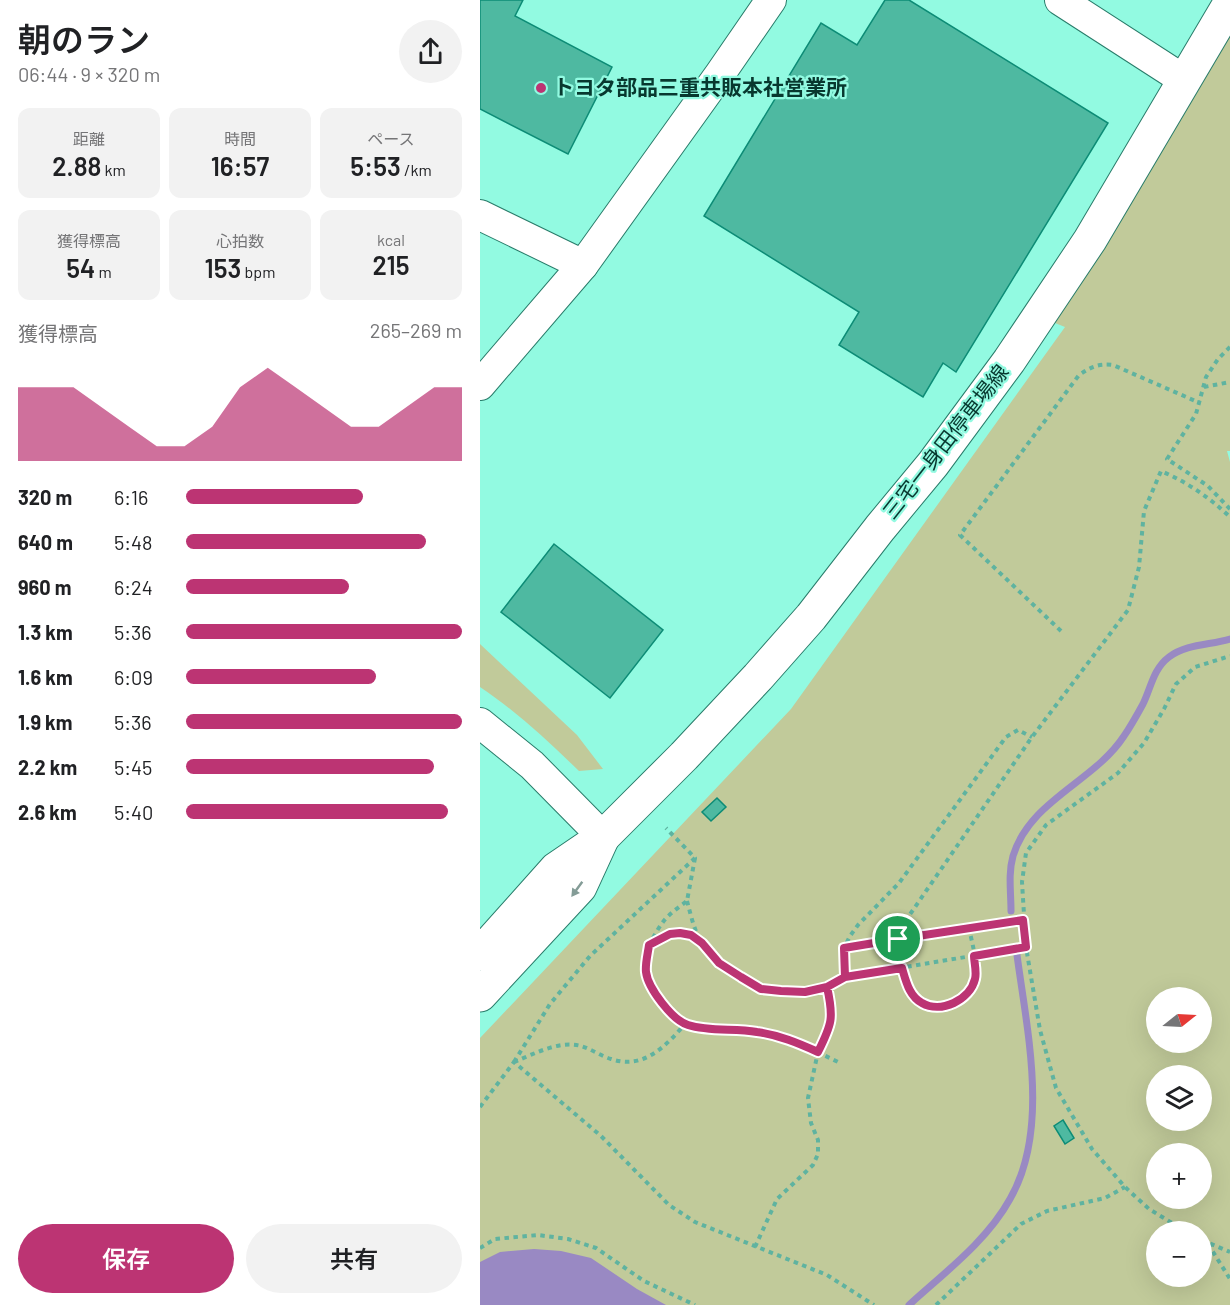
<!DOCTYPE html>
<html lang="ja">
<head>
<meta charset="utf-8">
<style>
  :root { --surface:#fff; --page:#f2f2f2; --text:#202124; --muted:#757577; --accent:#bc3473 }
  body { margin:0; font-family:Barlow,"Noto Sans JP",sans-serif; background:var(--page); color:var(--text); height:100vh; display:flex; flex-direction:column; font-size:22px; white-space:nowrap }
  * { box-sizing:border-box; margin:0 }
  p { font-size:20px; color:var(--muted) }
  .icon { flex:none; width:33px; height:33px; fill:none; stroke:currentColor; stroke-width:2; stroke-linecap:round; stroke-linejoin:round }
  .map { position:relative; flex:1; overflow:hidden }
  .panel { display:flex; flex-direction:column; background:var(--surface); width:480px }
  .panel>* { flex:none }
  .needle { width:39px; rotate:72deg }
  .buttons { position:absolute; left:666px; top:987px; display:grid; gap:12px }
  .buttons a { display:grid; place-items:center; width:66px; height:66px; border-radius:50%; background:var(--surface); box-shadow:0 6px 24px #0002; font-size:30px }
  .pin { position:absolute; display:grid; place-items:center; width:51px; height:51px; color:#fff; margin:-26px; border:3px solid #fff; border-radius:50%; box-shadow:0 2px 6px #0007 }
  .round { display:grid; place-items:center; flex:none; width:63px; height:63px; border-radius:32px; background:var(--page) }
  .overview { display:flex; align-items:center; justify-content:space-between; height:102px; padding:0 18px }
  h1 { font-size:33px; font-weight:600; line-height:45px }
  .figures { display:grid; grid-template-columns:repeat(3,1fr); gap:9px; height:102px; padding:6px 18px }
  .figures div { display:grid; align-content:center; border-radius:12px; background:var(--page); text-align:center }
  .figures b { font-size:26px; font-weight:600 }
  .figures small { font-size:16px; font-weight:400 }
  .figures p { font-size:16px }
  .chart { height:168px; padding:12px 18px }
  .chart p { display:flex; justify-content:space-between }
  .chart svg { width:100%; height:108px; margin-top:6px; fill:var(--accent); opacity:.7 }
  .button { display:flex; gap:12px; margin-top:auto; padding:12px 18px }
  .button a { flex:1; height:69px; border-radius:36px; background:var(--accent); color:#fff; font-size:24px; font-weight:600; line-height:69px; text-align:center }
  .button a+a { background:var(--page); color:var(--text) }
  ul { padding:0 18px; list-style:none; font-size:20px }
  li { display:grid; grid-template-columns:96px 72px 1fr; align-items:center; height:45px }
  li i { height:15px; border-radius:8px; background:var(--accent) }
  main { display:flex; flex:1; min-height:0 }
  .map>svg:first-child { display:block }
  .green { fill:#c1ca9a; fill-rule:evenodd }
  .water { fill:#9989c3 }
  .lines { fill:none; stroke-linecap:round; stroke-linejoin:round }
  .stream { stroke:#9989c3; stroke-width:7 }
  .building { fill:#4eb9a1; stroke:#0d8c76; stroke-width:1.5 }
  .tertiary-casing { stroke:#297c6a; stroke-width:32 }
  .secondary-casing { stroke:#297c6a; stroke-width:35 }
  .path { stroke:#5fb3a0; stroke-width:4; stroke-dasharray:4.5 4.5; stroke-linecap:butt }
  .tertiary { stroke:#fff; stroke-width:30 }
  .secondary { stroke:#fff; stroke-width:33 }
  .oneway { fill:#849c97 }
  .route-casing { stroke:#fff; stroke-width:12 }
  .route { stroke:#bc3473; stroke-width:8 }
  .poi-dot { fill:#bc3473; stroke:#92fae1; stroke-width:2 }
  .labels { text-anchor:middle; stroke-width:4.5; stroke-linejoin:round; paint-order:stroke }
  .poi-label { font-size:21px; font-weight:bold; fill:#08382f; stroke:#92fae1; text-anchor:start }
  .street-label { font-size:21px; fill:#08382f; stroke:#92fae1 }
</style>
</head>
<body>
<main>
<section class="panel">
<div class="overview"><div><h1>朝のラン</h1><p>06:44 · 9 × 320 m</p></div><a class="round"><svg class="icon" aria-label="share" viewBox="0 0 24 24"><path d="M12 15V3M7 8l5-5 5 5M5 13v7h14v-7"/></svg></a></div>
<div class="figures">
<div><p>距離</p><b>2.88<small> km</small></b></div>
<div><p>時間</p><b>16:57</b></div>
<div><p>ペース</p><b>5:53<small> /km</small></b></div>
</div>
<div class="figures">
<div><p>獲得標高</p><b>54<small> m</small></b></div>
<div><p>心拍数</p><b>153<small> bpm</small></b></div>
<div><p>kcal</p><b>215</b></div>
</div>
<div class="chart"><p><span>獲得標高</span>265–269 m</p>
<svg viewBox="0 0 160 44" preserveAspectRatio="none"><path d="M0 44V14L10 14L20 14L30 22L40 30L50 38L60 38L70 30L80 14L90 6L100 14L110 22L120 30L130 30L140 22L150 14L160 14V44z"/></svg>
</div>
<ul>
<li><b>320 m</b>6:16<i style="width:64%"></i></li>
<li><b>640 m</b>5:48<i style="width:87%"></i></li>
<li><b>960 m</b>6:24<i style="width:59%"></i></li>
<li><b>1.3 km</b>5:36<i style="width:100%"></i></li>
<li><b>1.6 km</b>6:09<i style="width:69%"></i></li>
<li><b>1.9 km</b>5:36<i style="width:100%"></i></li>
<li><b>2.2 km</b>5:45<i style="width:90%"></i></li>
<li><b>2.6 km</b>5:40<i style="width:95%"></i></li>
</ul>
<div class="button"><a>保存</a><a>共有</a></div>
</section>
<div class="map">
<svg width="750" height="1305" viewBox="0 0 750 1305">
  <rect width="100%" height="100%" fill="#92fae1"/>
  <!-- green -->
  <g class="green">
    <path d="M750 24V451H747L750 462V1305H0V1038L311 709 585 327 570 321ZM676 998H722V1042H676ZM676 1076H722V1120H676ZM676 1154H722V1198H676ZM676 1232H722V1276H676Z"/>
    <path d="M0 644 97 735 123 769 99 771C68 741 36 711 0 687Z"/>
  </g>
  <!-- water -->
  <path class="water" d="M54 1249 81 1251 111 1258 157 1289 186 1305H0V1262L20 1252Z"/>
  <g class="lines">
    <!-- stream -->
    <g class="stream">
      <path d="M531 911C531 892 528 874 533 856 550 800 614 782 644 736 651 726 657 715 663 704 671 688 673 669 689 657 706 644 730 645 750 639"/>
      <path d="M429 1305C464 1273 507 1241 530 1199 570 1130 547 1031 537 955"/>
    </g>
  </g>
  <!-- building -->
  <g class="building">
    <path d="M0 0H43L35 16 132 67 88 154 0 109Z"/>
    <path d="M405 0H429L628 123 476 372 463 363 443 397 359 345 379 312 224 216 341 23 377 45Z"/>
    <path d="M74 544 183 630 130 698 21 612Z"/>
    <path d="M237 798 246 807 231 821 222 812Z"/>
    <path d="M583 1120 594 1138 585 1144 574 1126Z"/>
  </g>
  <g class="lines">
    <!-- tertiary casing -->
    <g class="tertiary-casing">
      <g id="tertiary">
        <path d="M580 0 704 80"/>
        <path d="M0 215 103 265"/>
        <path d="M0 385 103 265 240 74 291 0"/>
        <path d="M0 723 52 765 123 837"/>
      </g>
    </g>
    <!-- secondary casing -->
    <g class="secondary-casing">
      <g id="secondary">
        <path d="M0 954 76 869 123 837 204 756 278 677 331 617 400 528 453 464 529 361 610 240 750 3"/>
        <path d="M0 995 100 887 123 837"/>
      </g>
    </g>
    <!-- path -->
    <g class="path">
      <path d="M750 347 738 359 726 377 716 414 687 459 728 486 750 509"/>
      <path d="M724 387 750 382"/>
      <path d="M581 631 480 535 599 375C611 367 619 363 633 365L720 403"/>
      <path d="M215 858 207 901C199 907 189 914 183 922 173 935 163 956 166 973 170 992 188 1014 204 1023 220 1033 257 1029 276 1032 306 1036 331 1049 358 1062"/>
      <path d="M207 901C211 915 214 932 223 944 234 960 262 983 281 989 298 994 328 993 345 988 352 986 359 981 365 977L364 948 370 936 378 925 419 883 526 737 538 730 552 737"/>
      <path d="M543 919 489 928C492 943 498 962 495 978 494 986 486 995 479 1000 471 1006 465 1008 454 1006 422 999 413 954 422 926L552 737 648 610 659 567 664 511 681 471C707 482 730 498 750 517"/>
      <path d="M170 944C190 934 201 927 220 942"/>
      <path d="M364 948 489 928"/>
      <path d="M365 977 546 947"/>
      <path d="M34 1062 70 1004 110 956 215 858 186 828"/>
      <path d="M34 1062C54 1054 79 1040 101 1046 111 1049 121 1056 131 1059 163 1070 185 1047 205 1024"/>
      <path d="M0 1107 34 1062 121 1136 189 1205 215 1222 347 1275 394 1305"/>
      <path d="M707 1232 669 1209 645 1187 612 1149 576 1088 560 1030 546 947 542 882 546 853 566 825 638 773 664 743 684 709 696 684 715 667 750 656"/>
      <path d="M722 1240 750 1252"/>
      <path d="M728 1244 750 1279"/>
      <path d="M275 1247 297 1199 333 1165 338 1154V1140L331 1123 328 1098 338 1052 351 1024 352 1009 347 987"/>
      <path d="M0 1248 15 1239 58 1235 88 1239 116 1248 164 1281 215 1305"/>
      <path d="M456 1305 541 1224 567 1211 625 1198 645 1187"/>
    </g>
    <!-- tertiary -->
    <use href="#tertiary" class="tertiary"/>
    <!-- secondary -->
    <use href="#secondary" class="secondary"/>
  </g>
  <!-- one-way arrows -->
  <defs><path id="oneway-solid" d="M-6-.8H1V-3.2L6.5 0L1 3.2V.8H-6Z" transform="scale(1.5)"/></defs>
  <use class="oneway" href="#oneway-solid" transform="translate(97 889) rotate(126)"/>
  <g class="lines">
    <!-- route casing -->
    <g class="route-casing">
      <path id="route" d="M418 939 364 948 365 977 347 987C354 1018 352 1024 338 1052 318 1043 299 1035 277 1032 254 1028 230 1032 208 1025 192 1020 168 988 166 972 165 964 168 953 169 945L190 934 200 933 211 935 222 943 239 963 261 977 281 989 301 991 325 992 347 987 365 977 422 968C426 981 429 996 442 1003 461 1014 490 1000 495 979 497 972 494 962 494 956L546 947 543 920 418 939"/>
    </g>
    <!-- route -->
    <use href="#route" class="route"/>
  </g>
  <!-- markers -->
  <circle class="poi-dot" cx="61" cy="88" r="6"/>
  <g class="labels">
    <!-- poi labels -->
    <g class="poi-label">
      <text x="73" y="95">トヨタ部品三重共販本社営業所</text>
    </g>
    <!-- street labels -->
    <g class="street-label">
      <text transform="translate(466 442) rotate(-52)" y="7">三宅一身田停車場線</text>
    </g>
  </g>
</svg>
<div class="buttons">
<a><svg class="needle" viewBox="-14 -14 28 28"><path d="M0-13l5 13h-10z" fill="#e53935"/><path d="M0 13l5-13h-10z" fill="#757577"/></svg></a>
<a><svg class="icon" aria-label="layers" viewBox="0 0 24 24"><path d="M12 4l9 5-9 5-9-5zM3 14l9 5 9-5"/></svg></a>
<a>+</a>
<a>−</a>
</div>
<div class="pin" style="left:418px;top:939px;background:#1e9e55"><svg class="icon" aria-label="arrive" viewBox="0 0 24 24"><path d="M6 21V4h12l-3 4 3 4H6"/></svg></div>
</div>
</main>
</body>
</html>
